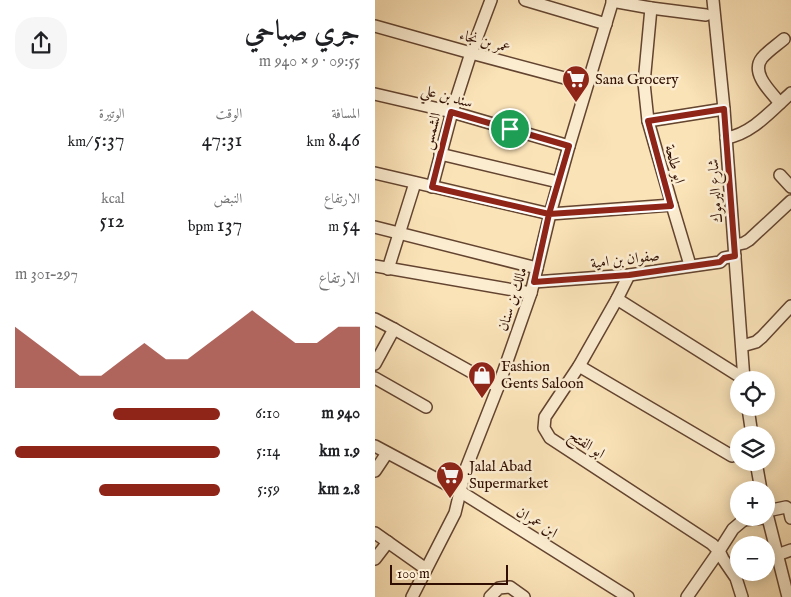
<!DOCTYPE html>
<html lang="ar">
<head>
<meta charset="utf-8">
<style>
  :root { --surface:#fff; --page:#f6f6f6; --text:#202124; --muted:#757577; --accent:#8f2418 }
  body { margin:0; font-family:"IM FELL English",Amiri,serif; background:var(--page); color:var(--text); direction:rtl; height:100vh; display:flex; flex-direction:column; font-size:19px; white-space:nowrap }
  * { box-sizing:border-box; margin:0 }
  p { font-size:16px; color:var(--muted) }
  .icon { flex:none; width:28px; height:28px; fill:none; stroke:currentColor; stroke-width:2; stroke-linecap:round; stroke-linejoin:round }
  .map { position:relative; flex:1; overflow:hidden; direction:ltr }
  .drawer { display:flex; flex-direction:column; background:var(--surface); width:375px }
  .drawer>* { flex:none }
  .tools { position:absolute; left:355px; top:371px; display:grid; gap:10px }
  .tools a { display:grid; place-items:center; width:45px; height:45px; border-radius:50%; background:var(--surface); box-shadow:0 2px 12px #0003; font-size:25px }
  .scale { position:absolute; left:15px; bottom:12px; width:118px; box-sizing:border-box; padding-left:5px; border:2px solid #300f02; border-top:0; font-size:14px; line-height:18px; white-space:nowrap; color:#300f02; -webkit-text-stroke:4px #fcedd1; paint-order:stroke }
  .pin { position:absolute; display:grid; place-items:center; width:42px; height:42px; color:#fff; margin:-21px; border:2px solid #fff; border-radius:50%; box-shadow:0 1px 5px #0007 }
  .round { display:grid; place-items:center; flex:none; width:52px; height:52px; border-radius:20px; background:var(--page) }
  .summary { display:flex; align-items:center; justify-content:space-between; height:85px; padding:0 15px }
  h1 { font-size:28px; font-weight:600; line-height:38px }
  .metrics { display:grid; grid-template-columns:repeat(3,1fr); gap:8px; height:85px; padding:5px 15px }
  .metrics div { display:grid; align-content:center }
  .metrics b { font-size:21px; font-weight:600 }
  .metrics small { font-size:14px; font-weight:400 }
  .metrics p { font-size:14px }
  .chart { height:140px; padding:10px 15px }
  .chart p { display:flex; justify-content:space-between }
  .chart svg { width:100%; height:90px; margin-top:5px; fill:var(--accent); opacity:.7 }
  ul { padding:0 15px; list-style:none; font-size:16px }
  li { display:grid; grid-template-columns:80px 60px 1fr; align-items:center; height:38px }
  li i { height:12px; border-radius:6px; background:var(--accent) }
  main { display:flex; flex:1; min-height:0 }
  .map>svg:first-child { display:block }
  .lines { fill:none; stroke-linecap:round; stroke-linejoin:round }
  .minor-casing { stroke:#634430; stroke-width:14 }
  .minor { stroke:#fcedd1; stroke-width:11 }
  .route-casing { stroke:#fff; stroke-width:10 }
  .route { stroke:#8f2418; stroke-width:6 }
  .labels { text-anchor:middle; stroke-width:5; stroke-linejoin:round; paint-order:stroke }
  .street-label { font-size:15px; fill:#300f02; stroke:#fcedd1 }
  .poi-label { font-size:15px; fill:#300f02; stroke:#fcedd1; text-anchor:start }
</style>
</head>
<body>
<main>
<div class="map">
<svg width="416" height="597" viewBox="0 0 416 597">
  <rect width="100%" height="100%" fill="#fbe3b8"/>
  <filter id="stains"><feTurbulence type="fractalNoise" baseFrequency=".004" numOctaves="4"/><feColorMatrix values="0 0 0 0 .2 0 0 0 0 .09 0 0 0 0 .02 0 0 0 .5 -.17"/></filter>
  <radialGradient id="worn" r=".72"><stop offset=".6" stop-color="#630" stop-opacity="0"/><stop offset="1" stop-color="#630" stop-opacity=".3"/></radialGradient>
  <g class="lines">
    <!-- minor casing -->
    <g class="minor-casing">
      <g id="minor">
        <path d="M150 0 231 24"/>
        <path d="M338 0 349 109 369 380"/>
        <path d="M237 1 276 8 331 15"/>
        <path d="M276 8 269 83 273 121 297 205 315 265"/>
        <path d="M0 26 96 53 212 84"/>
        <path d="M0 94 77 112 194 146"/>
        <path d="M405 103C396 92 375 73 387 58 393 51 402 45 409 39"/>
        <path d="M273 121 349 109"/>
        <path d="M351 138C377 134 397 110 416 93"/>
        <path d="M65 154 183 182"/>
        <path d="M0 173 175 214 297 205"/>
        <path d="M405 175 416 187"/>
        <path d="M57 187 77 112 96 53 116 0"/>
        <path d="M0 227 162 268"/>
        <path d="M360 245 369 243 374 240 416 201"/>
        <path d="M0 266 156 293"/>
        <path d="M13 269 40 183"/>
        <path d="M254 275 242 299 204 366 170 417 169 428 175 438 337 544 344 551 348 559 361 578 367 597"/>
        <path d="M159 282 254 275 345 262 349 258 360 256"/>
        <path d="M242 299 369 379"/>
        <path d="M0 319 19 329 123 387"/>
        <path d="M367 346 381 342 387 337 416 306"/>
        <path d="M0 364 19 329"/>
        <path d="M204 366 357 456"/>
        <path d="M0 378 51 407"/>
        <path d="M373 408 377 435"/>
        <path d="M0 446 86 492 253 597"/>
        <path d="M381 462 386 490"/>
        <path d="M0 471 12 453"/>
        <path d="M391 510 413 597"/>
        <path d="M392 511 411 507 414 509 416 518"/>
        <path d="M367 520 388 518"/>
        <path d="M0 533 51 569"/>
        <path d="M402 555 416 550"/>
        <path d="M0 559 13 542"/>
        <path d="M37 597 80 513 90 471 123 387 156 293 175 214 194 146 238 0"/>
        <path d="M115 597 124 588 135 587 149 597"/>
        <path d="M312 597 344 551 358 529 371 518"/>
      </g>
    </g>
    <!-- minor -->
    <use href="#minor" class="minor"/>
  </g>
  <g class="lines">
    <!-- route casing -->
    <g class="route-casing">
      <path id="route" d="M135 129 194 146 174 214 159 282 254 275 345 262 349 258 360 256 349 109 273 121 296 206 174 214 57 187 76 112 135 129"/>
    </g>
    <!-- route -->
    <use href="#route" class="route"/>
  </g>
  <!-- icons -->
  <defs>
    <g id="supermarket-pin" transform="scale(1.4375)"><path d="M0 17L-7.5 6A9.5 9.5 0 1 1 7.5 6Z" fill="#8f2418" stroke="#fcedd1"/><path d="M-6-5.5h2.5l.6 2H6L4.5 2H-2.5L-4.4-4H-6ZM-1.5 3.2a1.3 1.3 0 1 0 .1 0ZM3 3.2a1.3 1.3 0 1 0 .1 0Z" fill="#fff"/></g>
    <g id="shop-pin" transform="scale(1.4375)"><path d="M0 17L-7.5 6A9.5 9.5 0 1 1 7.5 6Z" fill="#8f2418" stroke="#fcedd1"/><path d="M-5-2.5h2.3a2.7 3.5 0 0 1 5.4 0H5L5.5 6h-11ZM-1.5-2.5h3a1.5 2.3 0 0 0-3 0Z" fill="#fff"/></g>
  </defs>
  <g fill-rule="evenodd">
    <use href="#supermarket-pin" x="201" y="79"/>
    <use href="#shop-pin" x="107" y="375"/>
    <use href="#supermarket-pin" x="75" y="475"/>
  </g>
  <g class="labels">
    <!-- street labels -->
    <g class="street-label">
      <text transform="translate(110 41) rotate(15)" y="5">عمر بن نجاء</text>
      <text transform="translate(72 96) rotate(15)" y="5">سند بن علي</text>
      <text transform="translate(56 131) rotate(-75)" y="5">الشمس</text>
      <text transform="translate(300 164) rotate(74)" y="5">ابو طلحة</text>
      <text transform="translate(340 191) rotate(-94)" y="5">شارع اليرموك</text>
      <text transform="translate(250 259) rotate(-7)" y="5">صفوان بن امية</text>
      <text transform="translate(137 299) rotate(-72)" y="5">مالك بن سنان</text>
      <text transform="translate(212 444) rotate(33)" y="5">ابو الفتح</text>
      <text transform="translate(162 522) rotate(32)" y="5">ابن عمران</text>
    </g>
    <!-- poi labels -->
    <g class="poi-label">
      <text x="220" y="84">Sana Grocery</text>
      <text x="126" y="371">Fashion<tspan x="126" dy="17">Gents Saloon</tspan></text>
      <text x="94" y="471">Jalal Abad<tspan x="94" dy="17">Supermarket</tspan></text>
    </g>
  </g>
  <rect width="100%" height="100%" filter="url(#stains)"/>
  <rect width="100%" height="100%" fill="url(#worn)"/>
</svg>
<div class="tools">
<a><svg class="icon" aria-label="locate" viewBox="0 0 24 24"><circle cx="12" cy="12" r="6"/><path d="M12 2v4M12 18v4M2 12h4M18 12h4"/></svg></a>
<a><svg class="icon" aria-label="layers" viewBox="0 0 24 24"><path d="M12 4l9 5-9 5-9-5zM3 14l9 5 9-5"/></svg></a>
<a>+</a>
<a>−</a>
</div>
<div class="scale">100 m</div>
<div class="pin" style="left:135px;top:129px;background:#1e9e55"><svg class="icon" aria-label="arrive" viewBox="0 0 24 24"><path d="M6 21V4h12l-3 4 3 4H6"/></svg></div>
</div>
<section class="drawer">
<div class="summary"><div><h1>جري صباحي</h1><p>09:55 · 9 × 940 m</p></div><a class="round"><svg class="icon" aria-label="share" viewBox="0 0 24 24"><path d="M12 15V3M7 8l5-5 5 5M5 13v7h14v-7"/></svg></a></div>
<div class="metrics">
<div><p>المسافة</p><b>8.46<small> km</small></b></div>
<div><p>الوقت</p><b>47:31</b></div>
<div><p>الوتيرة</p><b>5:37<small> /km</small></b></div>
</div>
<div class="metrics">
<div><p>الارتفاع</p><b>54<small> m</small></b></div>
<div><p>النبض</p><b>137<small> bpm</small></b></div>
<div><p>kcal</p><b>512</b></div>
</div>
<div class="chart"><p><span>الارتفاع</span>297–301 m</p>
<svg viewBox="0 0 160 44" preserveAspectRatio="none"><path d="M0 44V14L10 22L20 30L30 38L40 38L50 30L60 22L70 30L80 30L90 22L100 14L110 6L120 14L130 22L140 22L150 14L160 14V44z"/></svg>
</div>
<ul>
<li><b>940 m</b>6:10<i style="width:52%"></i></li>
<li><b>1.9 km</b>5:14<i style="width:100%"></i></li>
<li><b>2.8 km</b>5:59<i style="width:59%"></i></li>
</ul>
</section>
</main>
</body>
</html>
